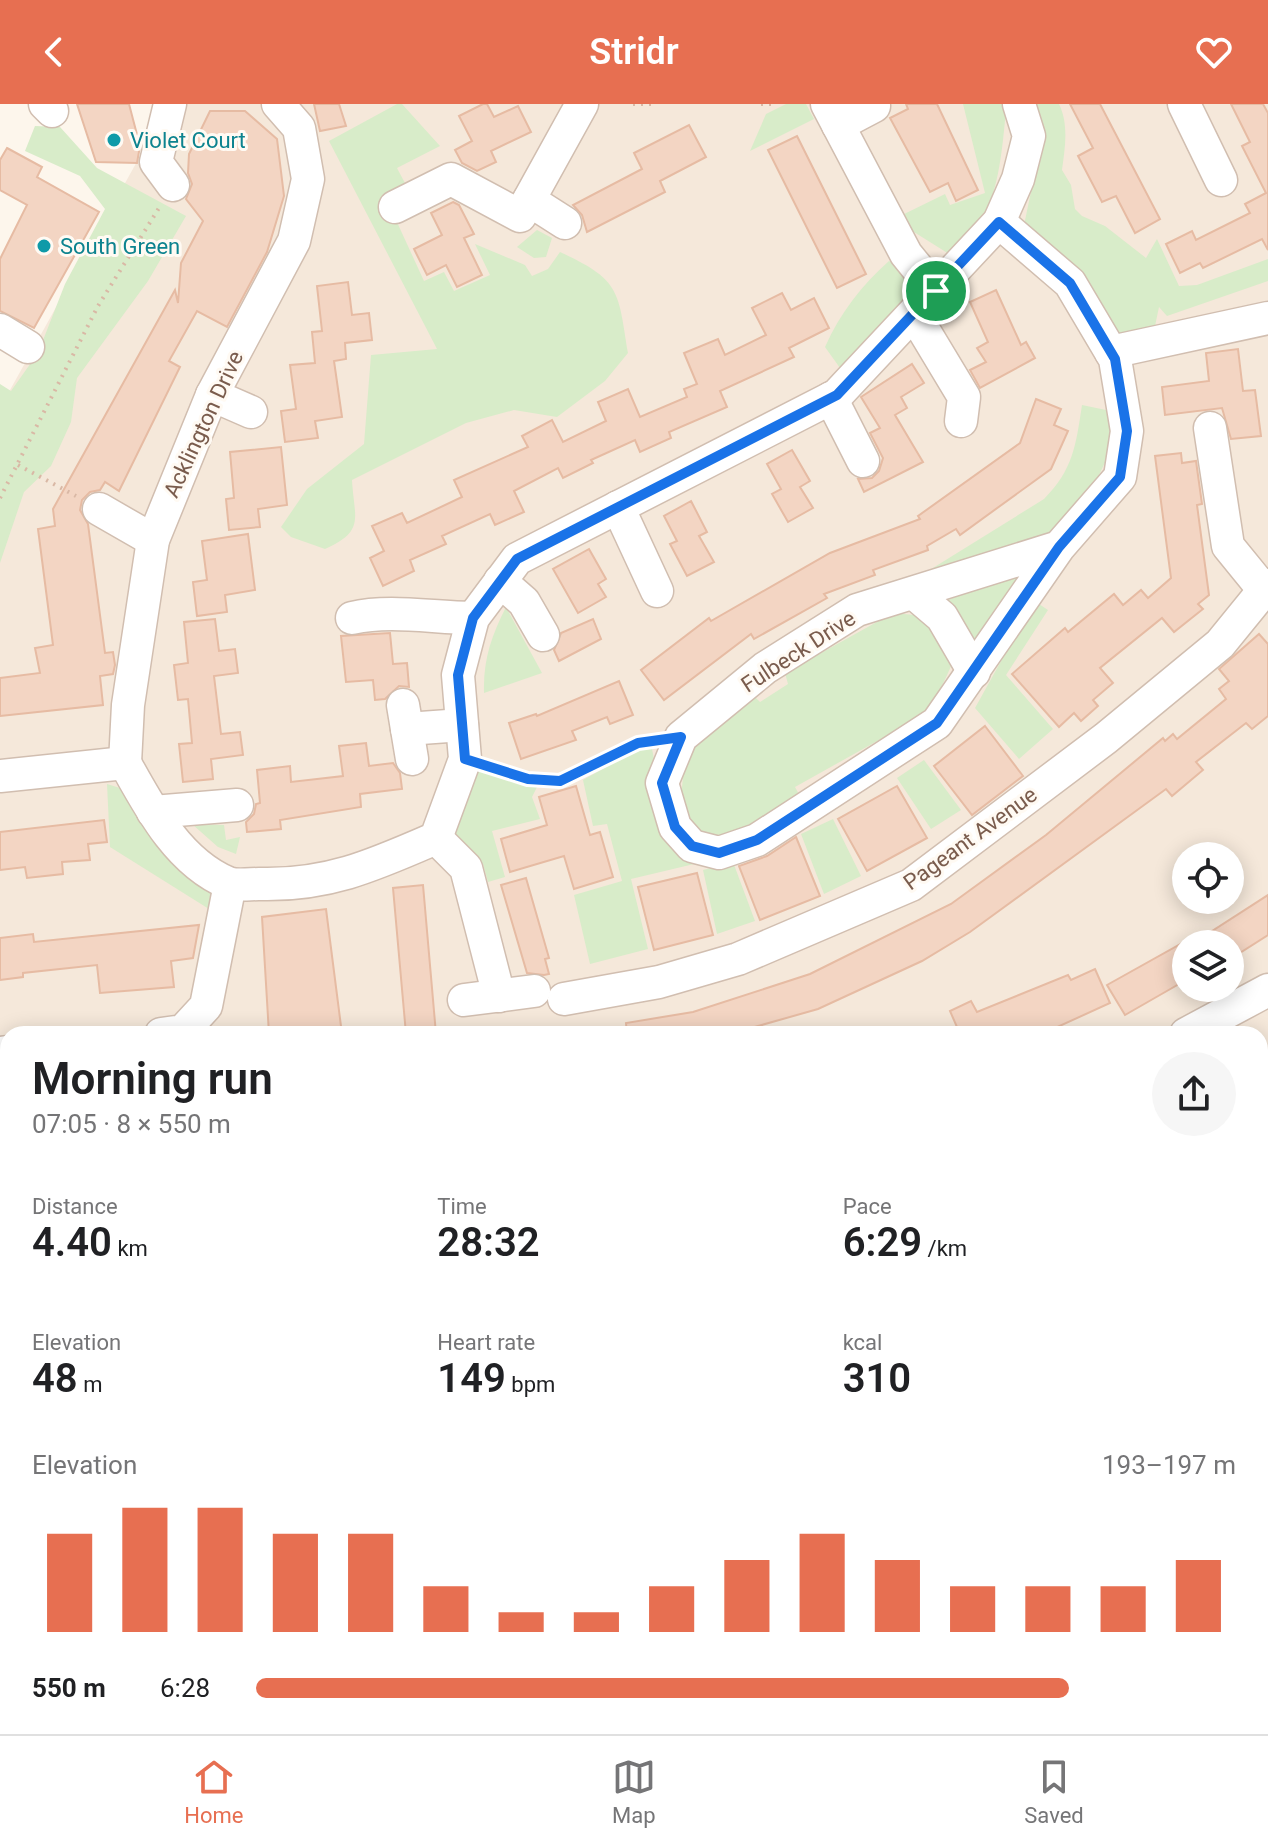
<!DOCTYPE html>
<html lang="en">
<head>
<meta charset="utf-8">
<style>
  :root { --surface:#fff; --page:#f6f6f6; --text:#202124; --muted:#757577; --line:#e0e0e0; --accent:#e76f51 }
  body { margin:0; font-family:Roboto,sans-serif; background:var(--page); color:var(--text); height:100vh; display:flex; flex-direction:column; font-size:30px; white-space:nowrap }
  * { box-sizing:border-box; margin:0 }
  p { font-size:26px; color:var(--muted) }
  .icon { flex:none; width:44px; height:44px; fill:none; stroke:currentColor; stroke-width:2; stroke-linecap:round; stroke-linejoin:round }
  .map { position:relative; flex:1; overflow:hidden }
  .panel { position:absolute; left:0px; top:922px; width:1268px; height:708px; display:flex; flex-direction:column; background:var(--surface); border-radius:24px 24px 0 0; box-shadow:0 4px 20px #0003 }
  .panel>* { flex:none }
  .tools { position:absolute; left:1172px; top:738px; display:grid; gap:16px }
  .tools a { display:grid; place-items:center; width:72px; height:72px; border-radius:50%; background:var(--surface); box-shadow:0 4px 20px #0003; font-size:40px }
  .pin { position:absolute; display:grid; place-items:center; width:68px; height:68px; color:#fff; margin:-34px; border:4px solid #fff; border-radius:50%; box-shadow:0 2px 8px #0007 }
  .round { display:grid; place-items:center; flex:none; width:84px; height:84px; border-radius:42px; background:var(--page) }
  .head { display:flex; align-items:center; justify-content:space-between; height:136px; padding:0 32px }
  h1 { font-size:44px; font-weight:600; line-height:60px }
  .figures { display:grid; grid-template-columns:repeat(3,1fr); gap:12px; height:136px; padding:8px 32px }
  .figures div { display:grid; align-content:center }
  .figures b { font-size:40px; font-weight:600 }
  .figures small { font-size:22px; font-weight:400 }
  .figures p { font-size:22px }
  .chart { height:224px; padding:16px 32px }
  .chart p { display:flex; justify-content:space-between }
  .chart svg { width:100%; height:144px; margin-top:8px; stroke:var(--accent); stroke-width:6 }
  ul { padding:0 32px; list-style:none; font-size:26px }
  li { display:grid; grid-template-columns:128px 96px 1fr; align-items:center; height:60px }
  li i { height:20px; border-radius:10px; background:var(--accent) }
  header { display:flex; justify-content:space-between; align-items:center; height:104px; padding:0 32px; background:var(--accent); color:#fff; font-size:36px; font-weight:600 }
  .tabs { display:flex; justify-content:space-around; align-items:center; height:112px; border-top:2px solid var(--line); background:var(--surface); font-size:22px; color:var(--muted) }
  .tabs a { display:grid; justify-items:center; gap:4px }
  .tabs .active { color:var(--accent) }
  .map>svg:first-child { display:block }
  .residential { fill:#f5e8da; fill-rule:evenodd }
  .green { fill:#d8ecc9 }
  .building { fill:#f3d5c3; stroke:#e6bba3; stroke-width:2 }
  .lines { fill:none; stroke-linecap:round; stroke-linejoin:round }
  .minor-casing { stroke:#d1beb0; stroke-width:35 }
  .path { stroke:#d9b8a5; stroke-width:4; stroke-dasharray:2 6; stroke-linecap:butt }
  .minor { stroke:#fff; stroke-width:32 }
  .route-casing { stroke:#fff; stroke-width:16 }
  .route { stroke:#1a73e8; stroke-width:10 }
  .culture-dot { fill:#0f9aa8; stroke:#fffaf3; stroke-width:3 }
  .labels { text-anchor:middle; stroke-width:6; stroke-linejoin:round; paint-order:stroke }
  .culture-label { font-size:22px; fill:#0d838f; stroke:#fffaf3; text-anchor:start }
  .street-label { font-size:22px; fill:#7a5c4d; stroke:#fffaf3 }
</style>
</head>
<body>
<header><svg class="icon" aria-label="back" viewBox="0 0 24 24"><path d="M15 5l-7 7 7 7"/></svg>Stridr<svg class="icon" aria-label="heart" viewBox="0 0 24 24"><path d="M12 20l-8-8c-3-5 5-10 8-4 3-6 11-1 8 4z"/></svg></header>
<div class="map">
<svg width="1268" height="1630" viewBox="0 0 1268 1630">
  <rect width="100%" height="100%" fill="#fdf6ec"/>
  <!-- residential -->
  <path class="residential" d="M169 0H1268V1630H0V304ZM1186 752H1230V796H1186ZM1186 840H1230V884H1186ZM8 930H1260V1622H8Z"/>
  <!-- green -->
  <g class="green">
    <path d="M397 0H402L440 42 397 64 406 81 385 92 424 177 444 168 454 187 490 171 475 140 525 161 532 172 548 165 560 148C621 176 618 187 628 249L605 277 557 313 514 306 466 319 352 376C354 414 366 427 325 445L291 433 281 423 307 385 364 340 371 251 437 245 329 37Z"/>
    <path d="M786 0H806L814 15 750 47 766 10Z"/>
    <path d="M963 0H1004L1006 6C1002 47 999 96 973 131 967 139 956 145 949 150L906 123 898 113 945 90 950 101 985 89Z"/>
    <path d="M1031 0H1059C1069 20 1065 44 1062 66L1071 81 1075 105 1082 112 1105 122 1146 154 1157 135 1179 182 1197 181 1268 155V177L1167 212 1159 203 1155 222 1129 235 1107 230 1108 209 1084 175 1023 126 1033 78Z"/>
    <path d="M35 22 60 23 97 64 186 112 148 177 77 274 71 318 51 362 24 388 0 459V280L11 287 38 249 65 180 105 105 80 72 25 47Z"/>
    <path d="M537 126 552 134 546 153 534 154 517 143Z"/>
    <path d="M889 157 904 165 917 180C910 207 867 256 840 264L825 243C840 209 862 181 889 157Z"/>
    <path d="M1082 301 1106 306 1113 342 1098 373 1052 433 907 480 1044 395C1073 366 1076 341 1082 301Z"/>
    <path d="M1037 458 976 547 941 499Z"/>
    <path d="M1039 500 1048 506 1006 571 1053 625 1019 655 975 604 1020 523Z"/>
    <path d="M506 503 542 569 484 589C483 556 491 533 506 503Z"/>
    <path d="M893 509 925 512 955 552C941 588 926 616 892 637L888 631 795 683 801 694 759 720 713 738 695 730 680 702 684 664 699 635 753 591 760 598 788 580 785 569Z"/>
    <path d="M640 644 652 645 656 665 711 756 631 775 648 845 590 860 574 791 622 777 607 720 593 722 583 676Z"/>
    <path d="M924 656 961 706 931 725 897 674Z"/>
    <path d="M475 666 537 683 532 693 540 715 492 727 505 773 488 778 483 760 449 731Z"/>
    <path d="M107 680 120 684 164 749 211 779 209 805 110 743Z"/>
    <path d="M833 715 861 772 824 790 801 730Z"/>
    <path d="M192 720 224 721 226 736 240 733 236 750 218 743Z"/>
    <path d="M733 758 755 817 717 830 703 766Z"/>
    <path d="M575 1622H1107L1099 1630H577Z"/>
  </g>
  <!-- building -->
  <g class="building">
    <path d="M77 0H129L140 42 137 59 96 58Z"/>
    <path d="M314 0H339L346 22 320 27Z"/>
    <path d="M483 0H487L494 13 518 2 531 28 491 47 496 58 477 67 462 59 455 46 472 37 459 12Z"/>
    <path d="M906 0H937L978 86 956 97 948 79 930 88 890 14 908 5Z"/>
    <path d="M1070 0H1100L1160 115 1135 129 1116 92 1102 98 1078 52 1093 44Z"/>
    <path d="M1231 0H1263L1268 9V146L1262 135 1203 164 1200 159 1180 169 1166 140 1192 127 1196 136 1250 109 1245 100 1266 89 1242 42 1250 38Z"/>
    <path d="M210 7H245L277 35 284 92 267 148 227 223 197 207 169 257 180 263 119 387 105 378 100 386 90 388 82 396 80 406 88 420 105 549 113 548 115 561 113 570 100 572 103 601 0 612V574L40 569 35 544 53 541 38 425 55 422 53 405 175 186 178 199 181 159 203 117 186 95 192 80 188 69 189 50Z"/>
    <path d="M689 21 706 53 660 77 665 88 587 128 582 111 573 101 642 65 634 49Z"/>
    <path d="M797 32 866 170 837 184 768 46Z"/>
    <path d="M7 44 42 63 37 73 99 108 34 224 0 207V155L27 101 0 86V56Z"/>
    <path d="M453 98 459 101 474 130 464 134 482 171 457 183 446 161 427 171 414 145 442 131 431 109Z"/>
    <path d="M348 178 352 211 369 209 372 236 345 239 346 255 334 257 342 313 315 317 318 334 285 338 281 307 296 305 290 261 315 259 312 228 322 227 317 182Z"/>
    <path d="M996 186 1021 241 1026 238 1035 254 980 284 970 266 986 258 977 244 988 238 970 198Z"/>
    <path d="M782 189 791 206 814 194 829 224 789 244 794 253 720 287 727 303 669 328 671 334 640 348 635 336 591 356 593 359 563 374 558 364 514 387 524 408 495 421 490 410 442 432 446 440 410 456 414 467 383 482 370 454 384 447 372 422 402 409 407 419 462 393 454 376 528 343 522 332 552 316 563 338 606 317 598 298 628 285 640 313 687 293 684 285 697 280 684 249 718 235 725 251 766 231 752 204Z"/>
    <path d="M1238 245 1243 287 1255 286 1261 332 1231 335 1222 304 1165 311 1162 283 1209 277 1206 249Z"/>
    <path d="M912 260 924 279 901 293 907 304 895 311 923 358 864 388 858 375 872 374 879 367 883 354 870 329 880 324 861 293Z"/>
    <path d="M1036 295 1061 305 1054 321 1068 327 1051 365 960 431 956 425 927 442 928 446 873 466 875 471 824 490 827 494 754 535 751 530 664 596 641 566 709 514 711 517 830 449 920 415 918 412 1020 339Z"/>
    <path d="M281 343 287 401 258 405 260 423 229 426 226 395 234 394 230 348Z"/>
    <path d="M792 346 810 377 800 383 813 404 788 418 772 390 781 385 767 360Z"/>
    <path d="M1181 349 1182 359 1196 357 1202 400 1197 401 1209 491 1198 500 1203 505 1174 528 1162 514 1100 564 1113 579 1093 596 1098 602 1081 617 1074 609 1059 623 1012 570 1065 524 1068 528 1114 490 1123 501 1141 486 1148 494 1171 474 1155 352Z"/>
    <path d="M691 397 707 428 699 432 714 458 687 472 670 440 677 437 664 412Z"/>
    <path d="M248 430 255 486 225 491 227 508 197 512 193 478 207 476 202 437Z"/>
    <path d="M589 445 606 475 598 480 606 493 578 509 553 465Z"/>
    <path d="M215 515 219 547 235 545 238 569 214 572 221 630 240 628 243 651 211 655 213 675 183 678 179 640 192 639 188 595 178 596 174 561 188 559 184 518Z"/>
    <path d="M593 515 601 535 559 557 554 546 561 529Z"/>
    <path d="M390 529 393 560 407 559 409 583 399 582 385 595 375 596 373 576 346 578 341 532Z"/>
    <path d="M1259 530 1268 540V612L1252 625 1246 619 1196 658 1203 666 1172 692 1166 685 970 828 922 857 818 905 730 930H627L626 919 693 908 810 870 951 800 1046 731 1163 634 1165 637 1173 630 1177 635 1226 595 1219 585 1229 577 1219 565Z"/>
    <path d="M619 577 633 611 610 620 607 613 572 627 576 636 521 655 509 619 536 610 537 612Z"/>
    <path d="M985 622 1023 672 972 711 934 662Z"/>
    <path d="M366 639 369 662 393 659 400 669 402 685 360 690 361 703 280 716 281 725 247 728 246 718 254 710 256 700 260 699 257 666 290 662 291 678 343 672 339 642Z"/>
    <path d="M576 682 590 731 600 728 613 773 574 785 564 752 510 768 501 735 547 721 539 693Z"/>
    <path d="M897 682 927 734 867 767 838 715Z"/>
    <path d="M104 716 107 738 88 740 90 756 62 758 63 770 27 774 25 763 0 766V728Z"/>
    <path d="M796 733 820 792 760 816 739 762 767 752Z"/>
    <path d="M697 769 713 831 654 846 638 783Z"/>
    <path d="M526 774 549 854 545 855 549 870 544 871 527 869 501 781Z"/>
    <path d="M423 781 436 930H406L393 784Z"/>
    <path d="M1268 791V831L1235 852 1230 840H1192Z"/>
    <path d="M326 805 342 930H300L299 926 269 930 262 813Z"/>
    <path d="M199 821 193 854 171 857 174 883 100 889 97 861 23 869V873L0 876V834L33 830 34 838Z"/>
    <path d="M1186 837V876L1125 911 1107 881Z"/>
    <path d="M1095 865 1110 899 1042 930H960L950 907 971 897 977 908 1068 871 1071 876Z"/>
  </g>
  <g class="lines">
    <!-- minor casing -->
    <g class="minor-casing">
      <g id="minor">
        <path d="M45 0 52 7"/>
        <path d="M170 0 156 58 173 81"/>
        <path d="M827 0 906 150 936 187"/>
        <path d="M1184 0 1221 76"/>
        <path d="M838 21 874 2"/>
        <path d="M529 96 565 119"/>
        <path d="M395 103 451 75 520 112 582 0"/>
        <path d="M999 118 1070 179 1115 255 1127 327 1120 373 1059 443 937 619 757 736 719 749 692 742 675 723 662 679 681 633 765 564 857 506 1059 443"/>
        <path d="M914 210 964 293 961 317"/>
        <path d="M0 226 28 243"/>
        <path d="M1111 248 1268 214"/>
        <path d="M212 291 251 308"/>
        <path d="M831 294 863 357"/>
        <path d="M1210 324 1228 442 1263 485"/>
        <path d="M618 403 657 487"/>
        <path d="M99 405 153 436"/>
        <path d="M500 477 524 498 543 531"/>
        <path d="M915 490 942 513 974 568"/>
        <path d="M352 514C390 505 434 514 473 514"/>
        <path d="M403 601 412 655"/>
        <path d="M407 625 462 621"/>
        <path d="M125 659C150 704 178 758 228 779 236 782 250 780 259 780 328 782 374 761 436 734L465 655 458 571 473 514 517 455 837 291 999 118 1018 75 1029 32 1019 0"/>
        <path d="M125 659 128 601 153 436 212 291 294 137 308 75 299 24 278 0"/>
        <path d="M0 672 125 659"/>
        <path d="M153 708 237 701"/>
        <path d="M436 734 466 764 499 892"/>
        <path d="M564 895 659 878 738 855 911 781 1106 634 1220 540 1268 481"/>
        <path d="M464 896 534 887"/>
        <path d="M161 930 183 927 206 902 230 780"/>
        <path d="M1186 930 1268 886"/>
        <path d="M0 949 8 948"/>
        <path d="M0 1218 8 1217"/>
        <path d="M450 1622 452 1630"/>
        <path d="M936 1622 939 1630"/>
        <path d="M1044 1622 1046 1630"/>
        <path d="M980 1630 1014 1622"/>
      </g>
    </g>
    <!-- path -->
    <g class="path">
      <path d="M633 0H657"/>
      <path d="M761 0H772"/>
      <path d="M18 361 76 392"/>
      <path d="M0 394 98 202 159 104"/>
      <path d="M491 663 528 675 560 677 638 639 651 637"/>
    </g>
    <!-- minor -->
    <use href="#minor" class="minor"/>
  </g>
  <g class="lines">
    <!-- route casing -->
    <g class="route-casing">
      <path id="route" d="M999 118 1070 179 1115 255 1127 327 1120 373 1059 443 937 619 757 736 719 749 692 742 675 723 662 679 681 633 638 639 560 677 528 675 465 655 458 571 473 514 517 455 837 291Z"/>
    </g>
    <!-- route -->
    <use href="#route" class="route"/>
  </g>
  <!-- markers -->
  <g class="culture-dot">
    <circle cx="114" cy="36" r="8"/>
    <circle cx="44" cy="142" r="8"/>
  </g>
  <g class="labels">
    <!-- culture labels -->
    <g class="culture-label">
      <text x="130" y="44">Violet Court</text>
      <text x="60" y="150">South Green</text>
    </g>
    <!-- street labels -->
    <g class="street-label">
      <text transform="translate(203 320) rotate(-65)" y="8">Acklington Drive</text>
      <text transform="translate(798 547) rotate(-33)" y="8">Fulbeck Drive</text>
      <text transform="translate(970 734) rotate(-36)" y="8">Pageant Avenue</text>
    </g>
  </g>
</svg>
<div class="tools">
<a><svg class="icon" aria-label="locate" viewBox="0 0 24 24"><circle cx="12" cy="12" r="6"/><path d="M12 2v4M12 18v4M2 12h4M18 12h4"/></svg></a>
<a><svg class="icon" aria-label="layers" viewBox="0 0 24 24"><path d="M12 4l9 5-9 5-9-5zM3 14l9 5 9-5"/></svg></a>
</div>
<div class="pin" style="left:936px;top:187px;background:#1e9e55"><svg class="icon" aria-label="arrive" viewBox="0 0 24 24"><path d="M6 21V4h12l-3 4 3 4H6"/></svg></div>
<section class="panel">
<div class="head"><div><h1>Morning run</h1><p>07:05 · 8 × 550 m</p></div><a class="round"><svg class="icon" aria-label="share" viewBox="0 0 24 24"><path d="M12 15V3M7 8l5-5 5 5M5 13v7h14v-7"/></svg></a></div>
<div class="figures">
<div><p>Distance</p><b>4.40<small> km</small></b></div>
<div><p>Time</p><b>28:32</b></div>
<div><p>Pace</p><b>6:29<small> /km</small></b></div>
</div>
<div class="figures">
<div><p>Elevation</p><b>48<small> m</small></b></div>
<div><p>Heart rate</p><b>149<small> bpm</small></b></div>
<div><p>kcal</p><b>310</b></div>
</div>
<div class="chart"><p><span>Elevation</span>193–197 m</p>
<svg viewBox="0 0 160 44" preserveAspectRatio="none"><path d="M5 44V14M15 44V6M25 44V6M35 44V14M45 44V14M55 44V30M65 44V38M75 44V38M85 44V30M95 44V22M105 44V14M115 44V22M125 44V30M135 44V30M145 44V30M155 44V22"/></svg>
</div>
<ul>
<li><b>550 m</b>6:28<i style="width:83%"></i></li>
</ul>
</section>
</div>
<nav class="tabs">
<a class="active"><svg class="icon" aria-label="home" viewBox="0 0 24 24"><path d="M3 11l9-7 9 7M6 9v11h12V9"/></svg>Home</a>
<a><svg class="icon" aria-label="map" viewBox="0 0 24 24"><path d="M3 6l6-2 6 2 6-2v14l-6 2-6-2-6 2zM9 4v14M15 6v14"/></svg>Map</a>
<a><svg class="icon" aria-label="saved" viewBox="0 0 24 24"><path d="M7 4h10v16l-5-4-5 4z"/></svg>Saved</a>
</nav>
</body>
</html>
